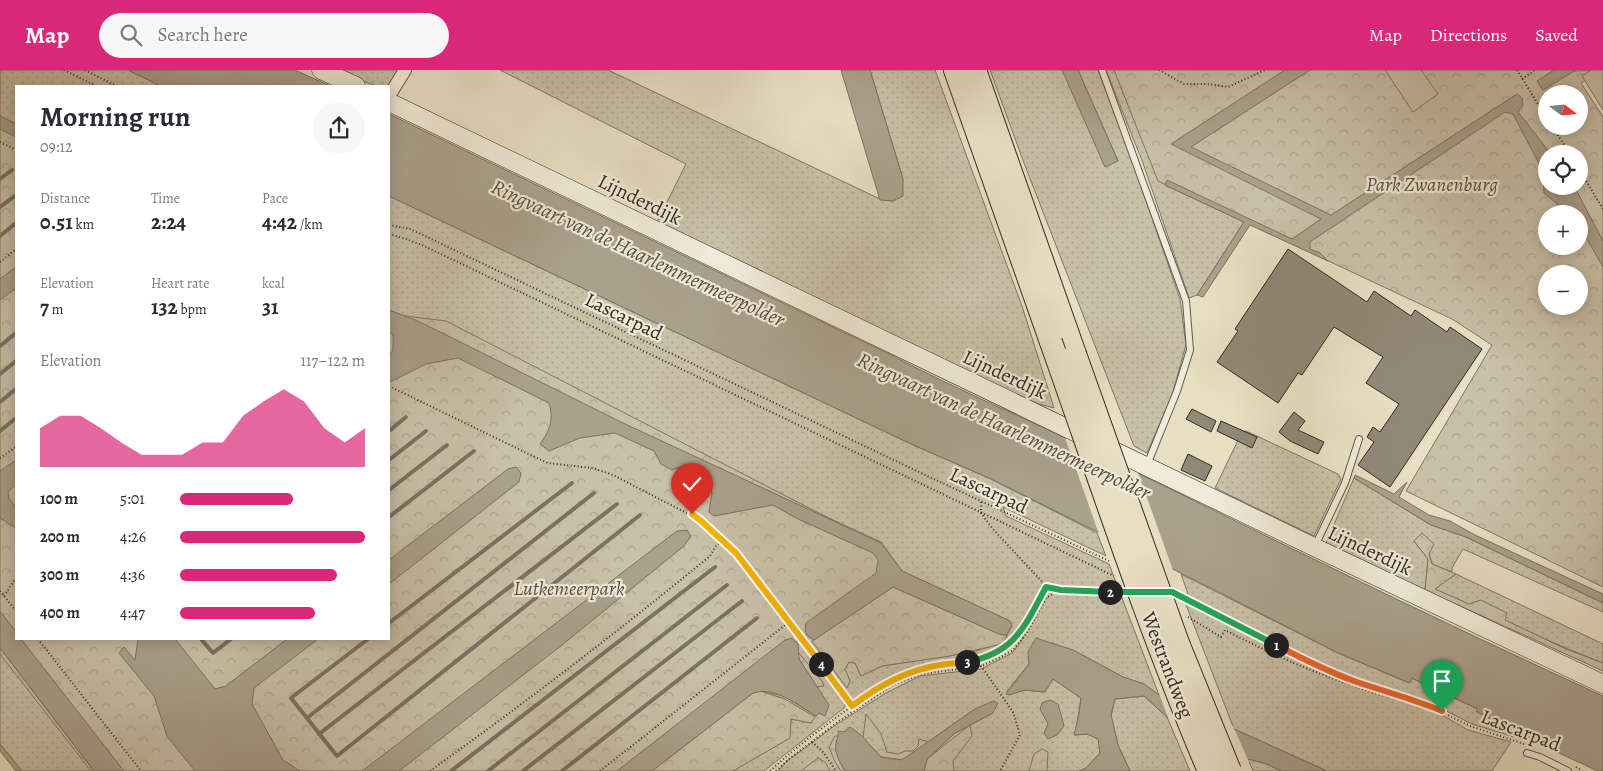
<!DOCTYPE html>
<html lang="en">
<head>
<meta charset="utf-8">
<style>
  :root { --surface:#fff; --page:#f7f7f7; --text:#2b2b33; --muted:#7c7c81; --accent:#db2777 }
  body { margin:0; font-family:Alegreya,serif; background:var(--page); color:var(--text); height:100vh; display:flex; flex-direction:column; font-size:19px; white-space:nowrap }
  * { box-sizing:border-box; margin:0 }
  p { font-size:16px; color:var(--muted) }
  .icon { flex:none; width:28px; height:28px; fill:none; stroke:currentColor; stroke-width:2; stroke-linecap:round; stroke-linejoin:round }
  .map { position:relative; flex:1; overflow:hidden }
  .panel { position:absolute; left:15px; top:15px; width:375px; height:555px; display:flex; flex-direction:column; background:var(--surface); border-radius:0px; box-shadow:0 2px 12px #0003 }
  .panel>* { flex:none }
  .needle { width:32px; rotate:106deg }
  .controls { position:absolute; left:1538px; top:15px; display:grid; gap:10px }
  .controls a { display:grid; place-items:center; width:50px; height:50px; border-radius:50%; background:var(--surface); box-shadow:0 2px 12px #0003; font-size:25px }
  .pin { position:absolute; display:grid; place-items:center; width:42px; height:42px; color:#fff; margin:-51px -21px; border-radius:50% 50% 50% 0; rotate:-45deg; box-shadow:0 0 5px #0007 }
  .pin .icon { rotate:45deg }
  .km { position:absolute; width:25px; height:25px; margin:-12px; border-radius:50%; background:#222; color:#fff; font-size:14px; line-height:25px; text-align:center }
  .round { display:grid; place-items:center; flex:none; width:52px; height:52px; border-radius:26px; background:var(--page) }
  .summary { display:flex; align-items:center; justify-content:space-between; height:85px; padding:0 25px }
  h1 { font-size:28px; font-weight:700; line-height:38px }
  .metrics { display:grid; grid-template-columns:repeat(3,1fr); gap:8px; height:85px; padding:5px 25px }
  .metrics div { display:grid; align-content:center }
  .metrics b { font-size:21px; font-weight:700 }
  .metrics small { font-size:14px; font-weight:400 }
  .metrics p { font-size:14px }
  .chart { height:140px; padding:10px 25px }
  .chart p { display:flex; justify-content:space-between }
  .chart svg { width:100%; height:90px; margin-top:5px; fill:var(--accent); opacity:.7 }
  ul { padding:0 25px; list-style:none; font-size:16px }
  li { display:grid; grid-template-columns:80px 60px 1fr; align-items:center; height:38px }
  li i { height:12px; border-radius:6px; background:var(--accent) }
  header { display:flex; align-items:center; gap:30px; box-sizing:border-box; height:70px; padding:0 25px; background:var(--accent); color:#fff }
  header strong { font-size:24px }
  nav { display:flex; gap:28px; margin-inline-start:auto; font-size:18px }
  .search { width:350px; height:45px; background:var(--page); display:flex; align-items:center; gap:12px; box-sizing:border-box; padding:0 18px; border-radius:28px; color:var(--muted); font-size:19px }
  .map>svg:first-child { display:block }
  .grass { fill:url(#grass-dots); stroke:#7e7665 }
  .forest { fill:url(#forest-crowns); stroke:#7e7665; fill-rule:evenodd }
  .wetland { fill:url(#wetland-marsh); stroke:#7e7665 }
  .garden { fill:#c9c0a8; stroke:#7e7665 }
  .water { fill:#aaa18c; stroke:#7a7262 }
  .pier { fill:#e8dec3 }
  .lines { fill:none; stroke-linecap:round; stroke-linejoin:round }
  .stream { stroke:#7a7262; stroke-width:4 }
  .building { fill:#918876; stroke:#332b22 }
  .lane-casing { stroke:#60584a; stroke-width:8 }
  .street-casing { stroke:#60584a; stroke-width:14 }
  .secondary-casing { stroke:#332b22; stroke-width:19 }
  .highway-casing { stroke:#332b22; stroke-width:24 }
  .path { stroke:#332b22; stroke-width:2; stroke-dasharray:1 2.5; stroke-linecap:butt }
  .lane { stroke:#f0ead8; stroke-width:6 }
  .street { stroke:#f0ead8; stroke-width:12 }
  .secondary { stroke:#f0ead8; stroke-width:18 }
  .highway { stroke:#e8dec3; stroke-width:22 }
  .highway-bridge-casing { stroke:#332b22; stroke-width:24; stroke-linecap:butt }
  .highway-bridge { stroke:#e8dec3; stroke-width:22 }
  .split-1-casing { stroke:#fff; stroke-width:10 }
  .split-2-casing { stroke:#fff; stroke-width:10 }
  .split-3-casing { stroke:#fff; stroke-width:10 }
  .split-4-casing { stroke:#fff; stroke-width:10 }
  .split-5-casing { stroke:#fff; stroke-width:10 }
  .split-1 { stroke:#f0652b; stroke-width:6 }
  .split-2 { stroke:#22a559; stroke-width:6 }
  .split-3 { stroke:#22a559; stroke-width:6 }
  .split-4 { stroke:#f5b400; stroke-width:6 }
  .split-5 { stroke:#f5b400; stroke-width:6 }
  .labels { text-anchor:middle; stroke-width:4.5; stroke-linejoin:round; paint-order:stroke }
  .park-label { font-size:20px; font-style:italic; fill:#585044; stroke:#f0ead8 }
  .street-label { font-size:20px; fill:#332b22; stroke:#f0ead8 }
  .water-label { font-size:21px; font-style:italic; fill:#574e42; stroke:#f0ead8 }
</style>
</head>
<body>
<header>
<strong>Map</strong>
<div class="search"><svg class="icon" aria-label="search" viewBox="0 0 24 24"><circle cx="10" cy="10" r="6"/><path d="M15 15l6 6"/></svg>Search here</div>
<nav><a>Map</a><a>Directions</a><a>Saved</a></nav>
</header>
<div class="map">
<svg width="1603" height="701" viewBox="0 0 1603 701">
  <defs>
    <pattern id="grass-dots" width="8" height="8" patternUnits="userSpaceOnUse" patternTransform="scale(1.25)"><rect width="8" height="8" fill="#c9c0a8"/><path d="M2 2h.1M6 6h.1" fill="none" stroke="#ada590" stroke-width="1.8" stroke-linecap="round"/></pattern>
    <pattern id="forest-crowns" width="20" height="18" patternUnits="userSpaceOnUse" patternTransform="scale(1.25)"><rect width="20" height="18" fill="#c9c0a8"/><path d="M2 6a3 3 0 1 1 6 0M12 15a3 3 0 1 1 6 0" fill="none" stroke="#ada590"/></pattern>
    <pattern id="wetland-marsh" width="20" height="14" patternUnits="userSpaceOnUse" patternTransform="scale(1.25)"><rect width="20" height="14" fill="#c9c0a8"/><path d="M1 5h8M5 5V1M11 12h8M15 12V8" fill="none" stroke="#ada590"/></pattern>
  </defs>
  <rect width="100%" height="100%" fill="#e8dec3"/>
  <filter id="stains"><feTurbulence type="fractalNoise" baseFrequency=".004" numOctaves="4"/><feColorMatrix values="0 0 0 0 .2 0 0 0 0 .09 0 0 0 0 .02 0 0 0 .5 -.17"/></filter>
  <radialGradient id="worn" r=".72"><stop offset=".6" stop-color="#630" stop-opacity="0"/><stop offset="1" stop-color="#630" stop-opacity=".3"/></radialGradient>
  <!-- grass -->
  <g class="grass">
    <path d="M0 0H128L161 16H16V54L0 46Z"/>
    <path d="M342 0H400C396 5 392 13 387 16 376 20 352 5 342 0Z"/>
    <path d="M500 0H608L880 129 892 131 903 109 870 0H935L1023 239 1054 338 1024 330 657 152 686 94Z"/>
    <path d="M990 0H1063L1118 91 1078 0H1098L1133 93 1180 229 1186 275 1172 325 1147 383 1134 376 1024 93Z"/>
    <path d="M1106 0H1133L1165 115 1244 152 1197 225 1189 228 1143 93Z"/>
    <path d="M389 126 909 373 991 409 1097 463 1106 486 1003 437 1006 446 1109 494 1159 625 1144 614 1123 607 1073 580 1029 587V594L1007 621 1009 625 1025 620 1045 622 1052 608 1081 628 1075 665 1087 664 1099 669 1100 683 1086 698 1079 701H924L927 689 955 663 993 643 975 639 902 690 845 701H778L787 691 837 654 886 623 920 606 981 599 1012 583 1024 567 1014 566 1006 575 991 584 942 593 885 609 851 631 809 573 805 577 836 622 845 632V637L764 701H733L789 668 791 649 811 653 785 629 760 621 784 626 816 646 819 643 825 645 826 639 799 589 339 694 306 626 773 435 808 566 814 570 812 571 850 611 844 599 849 592 855 593 861 606 882 596 972 582 1003 573 1012 556 1010 551 902 501 881 472 623 353 389 240Z"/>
    <path d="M1246 361 1338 404 1341 409 1314 466 1215 418 1242 362Z"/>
    <path d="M1354 408 1431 455 1466 467 1603 533V542L1463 479 1452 498V502L1432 494 1429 483 1414 471 1428 489 1425 520 1326 473Z"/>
    <path d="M1181 504 1338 583 1409 613 1412 608 1418 611 1478 639 1477 642 1536 672 1537 674 1472 654 1423 629 1346 605 1189 527Z"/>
    <path d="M1456 504 1603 574V593C1546 571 1490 544 1434 519Z"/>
    <path d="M1185 532 1341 609 1430 638 1468 660 1511 672 1492 701H1327L1234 659Z"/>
    <path d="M0 578 94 701H22L0 674Z"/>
    <path d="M1144 626 1167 647 1190 701H1130L1118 675 1111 645 1115 629Z"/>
    <path d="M1248 689 1267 694 1281 701H1253Z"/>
  </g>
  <!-- forest -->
  <g class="forest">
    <path d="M1114 0H1573L1574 1 1601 0 1581 13 1603 47V517L1406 421 1492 275 1452 249 1158 111ZM1546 24H1579V56H1546ZM1546 84H1579V116H1546ZM1546 144H1579V176H1546ZM1546 204H1579V236H1546Z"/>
    <path d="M0 56 16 64V569H389V244L446 251 879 474 878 510 627 701H115L0 555Z"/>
    <path d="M1422 463 1434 474 1429 484 1432 494 1456 504 1435 519 1469 534 1481 530 1507 543 1505 550 1566 579 1603 593V601L1425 520 1428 489 1414 471Z"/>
    <path d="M893 517 999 564 1006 565 1007 566 1003 573 997 575 950 586 882 596 861 606 855 593 849 592 845 599 850 611 847 618 812 571Z"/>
    <path d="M798 582 822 611 824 616 817 617 799 589Z"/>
    <path d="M760 621 785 629 815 647 811 653 791 649 790 668 733 701H652L753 623Z"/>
    <path d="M866 644 881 664 887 682 898 684 905 681H913L918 676 919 669 929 672 902 690 881 687 863 668Z"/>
    <path d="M970 655 972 666 953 691 954 701H924L927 689Z"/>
    <path d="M835 666H839C833 679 838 689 845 701H841L835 692 829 677Z"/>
    <path d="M1042 679 1048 682 1047 701H1029L1034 684Z"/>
    <path d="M818 688 825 692 830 701H801Z"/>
  </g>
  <!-- wetland -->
  <path class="wetland" d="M0 578 94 701H91L0 584Z"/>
  <!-- garden -->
  <g class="garden">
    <path d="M1385 0H1421L1438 24 1413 42Z"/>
    <path d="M1591 0H1603V40L1582 6Z"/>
  </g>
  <!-- water -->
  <g class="water">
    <path d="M128 0H295L330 16H161Z"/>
    <path d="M841 0H870L903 109V126L893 131 880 130Z"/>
    <path d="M1062 0H1078L1118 91 1105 97Z"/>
    <path d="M1285 0H1310L1191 77 1331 145 1517 24 1522 28 1523 35 1518 42 1551 84H1546V116H1574L1603 171V197L1579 155V144H1569L1544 123 1543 101 1513 44 1505 42 1310 172V179L1320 183 1328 191 1250 155 1203 227 1197 225 1244 152 1165 115 1167 110 1292 169 1321 149 1171 74Z"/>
    <path d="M1554 0H1576L1543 20 1537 11Z"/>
    <path d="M389 44 891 285C958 320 1027 349 1095 382 1264 465 1432 548 1603 626V701C1593 701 1587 695 1578 692 1543 676 1511 658 1476 641L1478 639 1418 611 1412 608 1410 613 1338 583 1221 523 991 409 909 373 389 126Z"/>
    <path d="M0 46 16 54V67L0 59Z"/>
    <path d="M16 197V218L0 230V209Z"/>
    <path d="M389 240 418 251 623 353 881 473 902 501 1010 551 1012 556 1006 565 999 564 893 517 814 570 808 566 805 561 806 553 876 503 878 490 873 483 798 449 773 435 714 446 709 442 712 423 706 405 685 395 672 400 661 394 654 381 615 363 580 368 549 381 540 374C550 360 554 350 549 333L458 288 426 294 390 312 389 311V286L393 280V265L389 261Z"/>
    <path d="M16 390V414L8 422 9 428 16 438V458L0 448V401Z"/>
    <path d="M516 397 521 403 519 412 389 514V490L508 399Z"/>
    <path d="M1355 405 1394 424 1407 412 1399 427 1429 445 1450 451 1475 465 1603 524V533L1466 467 1431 455 1354 408Z"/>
    <path d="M687 460 691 466 684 476 562 575 399 701H362L677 461Z"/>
    <path d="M0 541 16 562V569H21L124 701H94L0 578Z"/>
    <path d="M792 568 798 574 799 589 829 635 825 646 819 643 816 646C798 635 775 616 753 623L652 701H617L785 570Z"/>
    <path d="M1036 568 1073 580 1123 607 1144 614 1159 625 1327 701H1281L1267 694 1248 689 1167 647 1144 626 1115 629 1111 645 1118 675 1130 701H1079L1086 698 1100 683 1098 669 1087 664 1074 665 1079 644 1081 628 1053 609 1045 622 1025 620 1009 625 1006 624 1029 594 1028 582Z"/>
    <path d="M138 569H175L215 619 226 616 287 569H318L254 618 252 634 283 690 300 701H195L167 666 154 626 119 583 124 577 135 590Z"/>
    <path d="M1050 630 1058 634 1064 656 1057 665 1048 669 1044 663 1048 654 1040 639 1042 633Z"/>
    <path d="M993 631 998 633 993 643 955 663 927 689 924 701H845C840 692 834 683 836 673 837 667 839 667 838 661L844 662 850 657 861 665 881 687 902 690 975 639Z"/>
    <path d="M0 674 22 701H16L0 681Z"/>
  </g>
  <!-- pier -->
  <g class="pier">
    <path d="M1064 365 1137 400 1174 503 1100 467Z"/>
    <path d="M1158 621 1233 656 1249 692 1169 650Z"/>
  </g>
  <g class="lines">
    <!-- stream -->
    <g class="stream">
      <path d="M0 109 12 100"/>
      <path d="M0 137 16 125"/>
      <path d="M0 166 16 153"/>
      <path d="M0 276 16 263"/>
      <path d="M0 304 16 291"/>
      <path d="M0 332 16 319"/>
      <path d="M0 361 16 348"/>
      <path d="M389 361 406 347"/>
      <path d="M389 390 426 361"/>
      <path d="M389 420 447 375"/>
      <path d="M389 447 474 381"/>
      <path d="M389 553 572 413"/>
      <path d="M201 569 213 583 231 569"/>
      <path d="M368 569 291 628 337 686 640 445"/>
      <path d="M307 648 594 423"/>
      <path d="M319 664 617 434"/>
      <path d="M451 701 715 497"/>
      <path d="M488 701 727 515"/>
      <path d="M523 701 742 531"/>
      <path d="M562 701 757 548"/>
    </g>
  </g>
  <!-- building -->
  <g class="building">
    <path d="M1288 179 1367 232 1374 221 1411 246 1415 240 1447 262 1450 257 1482 279 1390 417 1358 395 1374 372 1367 367 1373 357 1380 362 1399 334 1366 313 1383 287 1334 257 1302 305 1298 303 1278 333 1217 292 1238 261 1235 259Z"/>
    <path d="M1192 339 1216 351 1211 362 1186 349Z"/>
    <path d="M1294 342 1305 351 1298 360 1324 372 1318 384 1290 371 1279 362Z"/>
    <path d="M1221 351 1257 367 1252 378 1217 361Z"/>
    <path d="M1188 384 1212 396 1205 411 1181 400Z"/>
  </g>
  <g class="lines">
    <!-- lane casing -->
    <g class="lane-casing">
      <g id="lane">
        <path d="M1102 0 1186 231 1190 280 1177 321 1147 395"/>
        <path d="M1315 476 1345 413 1359 369"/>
        <path d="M1527 683 1540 687 1568 701"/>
      </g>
    </g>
    <!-- street casing -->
    <g class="street-casing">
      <path id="street" d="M389 26 405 0"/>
    </g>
    <!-- secondary casing -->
    <g class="secondary-casing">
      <g id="secondary">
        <path d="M321 0 356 16"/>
        <path d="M389 32 1314 477 1603 614"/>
      </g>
    </g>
    <!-- highway casing -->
    <g class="highway-casing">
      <g id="highway">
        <path d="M955 0 1051 272"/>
        <path d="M975 0 1075 284"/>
      </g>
    </g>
    <!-- path -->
    <g class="path">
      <path d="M64 0 96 16"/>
      <path d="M85 0 116 16"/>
      <path d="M1159 0 1184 14H1207L1228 17 1265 0"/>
      <path d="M1517 0 1546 47"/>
      <path d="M1522 9 1535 0"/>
      <path d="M1552 56 1570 84"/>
      <path d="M0 72 16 80"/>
      <path d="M1579 99 1603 139"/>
      <path d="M389 155 410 159 425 166 921 403 1109 491"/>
      <path d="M389 164 406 169 422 175 1114 506"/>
      <path d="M0 192 16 179"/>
      <path d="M389 316 541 390 548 393 592 398 611 404 700 450 737 483 855 641"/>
      <path d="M0 388 16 377"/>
      <path d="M981 432V443L992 458 1047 517 1061 520 1121 522"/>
      <path d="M0 521 16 541"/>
      <path d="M4 526 16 508"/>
      <path d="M1180 526 1307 591 1353 610 1421 632 1470 656 1524 674"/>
      <path d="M1188 547 1221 567 1225 560C1267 582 1309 601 1355 616 1373 623 1391 629 1410 630"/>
      <path d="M38 569 141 701"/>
      <path d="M977 590 1013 642 1020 665 1000 701"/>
      <path d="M812 672 823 682 836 701"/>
      <path d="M1576 697 1582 701"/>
      <path d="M430 701C526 632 619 561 710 486L715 477 723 470"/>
      <path d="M600 701 789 552"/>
      <path d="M770 701C794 679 819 660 845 641 860 631 876 617 893 609 907 602 924 597 940 595 966 591 995 591 1014 569 1027 554 1036 535 1047 517"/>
      <path d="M776 701 789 689 839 651 893 615 922 604 981 596 999 588 1013 580 1026 564 1047 527 1061 520"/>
    </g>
    <!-- lane -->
    <use href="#lane" class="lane"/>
    <!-- street -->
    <use href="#street" class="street"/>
    <!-- secondary -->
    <use href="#secondary" class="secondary"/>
    <!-- highway -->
    <use href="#highway" class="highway"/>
    <!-- highway-bridge casing -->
    <g class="highway-bridge-casing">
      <g id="highway-bridge">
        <path d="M1051 272C1102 416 1149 561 1209 701"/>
        <path d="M1075 284 1178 573 1230 701"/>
      </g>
    </g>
    <!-- highway-bridge -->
    <use href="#highway-bridge" class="highway-bridge"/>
  </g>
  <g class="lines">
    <!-- split-1 casing -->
    <g class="split-1-casing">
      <path id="split-1" d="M1276 575C1301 588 1327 601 1354 611 1383 621 1413 629 1442 641"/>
    </g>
    <!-- split-2 casing -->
    <g class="split-2-casing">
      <path id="split-2" d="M1110 522H1172L1276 575"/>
    </g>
    <!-- split-3 casing -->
    <g class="split-3-casing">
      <path id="split-3" d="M967 592C1015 583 1025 556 1046 517L1061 520 1110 522"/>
    </g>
    <!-- split-4 casing -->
    <g class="split-4-casing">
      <path id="split-4" d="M821 594 852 636C878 616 907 600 940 595 949 593 958 594 967 592"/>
    </g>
    <!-- split-5 casing -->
    <g class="split-5-casing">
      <path id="split-5" d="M692 444 700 450 736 483 821 594"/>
    </g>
    <!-- split-1 -->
    <use href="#split-1" class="split-1"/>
    <!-- split-2 -->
    <use href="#split-2" class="split-2"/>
    <!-- split-3 -->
    <use href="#split-3" class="split-3"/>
    <!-- split-4 -->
    <use href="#split-4" class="split-4"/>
    <!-- split-5 -->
    <use href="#split-5" class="split-5"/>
  </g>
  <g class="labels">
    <!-- park labels -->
    <g class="park-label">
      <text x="1432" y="121">Park Zwanenburg</text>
      <text x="569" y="525">Lutkemeerpark</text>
    </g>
    <!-- street labels -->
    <g class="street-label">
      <text transform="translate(640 129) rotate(26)" y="7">Lijnderdijk</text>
      <text transform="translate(624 246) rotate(26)" y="7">Lascarpad</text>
      <text transform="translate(1005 304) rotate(25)" y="7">Lijnderdijk</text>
      <text transform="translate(989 420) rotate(25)" y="7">Lascarpad</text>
      <text transform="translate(1370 480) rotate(25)" y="7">Lijnderdijk</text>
      <text transform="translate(1168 595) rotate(69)" y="7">Westrandweg</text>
      <text transform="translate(1521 660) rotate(21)" y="7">Lascarpad</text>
    </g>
    <!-- water labels -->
    <g class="water-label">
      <text transform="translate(638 183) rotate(25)" y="7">Ringvaart van de Haarlemmermeerpolder</text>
      <text transform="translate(1004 356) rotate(25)" y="7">Ringvaart van de Haarlemmermeerpolder</text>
    </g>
  </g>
  <rect width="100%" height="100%" filter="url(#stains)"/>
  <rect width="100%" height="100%" fill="url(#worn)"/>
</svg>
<div class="controls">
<a><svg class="needle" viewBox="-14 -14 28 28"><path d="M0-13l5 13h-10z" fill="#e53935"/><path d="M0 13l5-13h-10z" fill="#7c7c81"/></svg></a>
<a><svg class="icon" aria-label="locate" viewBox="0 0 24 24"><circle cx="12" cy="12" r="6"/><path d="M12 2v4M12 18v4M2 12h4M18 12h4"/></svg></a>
<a>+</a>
<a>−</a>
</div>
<div class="pin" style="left:1442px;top:641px;background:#1e9e55"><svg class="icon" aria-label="arrive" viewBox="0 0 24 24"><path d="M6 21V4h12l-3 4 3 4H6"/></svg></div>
<div class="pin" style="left:692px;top:444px;background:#d93025"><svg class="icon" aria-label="check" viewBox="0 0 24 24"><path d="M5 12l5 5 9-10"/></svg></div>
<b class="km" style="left:1276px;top:575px">1</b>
<b class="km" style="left:1110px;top:522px">2</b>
<b class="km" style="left:967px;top:592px">3</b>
<b class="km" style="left:821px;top:594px">4</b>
<section class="panel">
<div class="summary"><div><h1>Morning run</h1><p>09:12</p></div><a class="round"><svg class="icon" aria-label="share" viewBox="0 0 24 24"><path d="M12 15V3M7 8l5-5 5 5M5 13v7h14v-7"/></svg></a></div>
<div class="metrics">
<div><p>Distance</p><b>0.51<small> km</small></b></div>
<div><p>Time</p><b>2:24</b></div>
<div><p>Pace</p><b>4:42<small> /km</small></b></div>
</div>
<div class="metrics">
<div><p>Elevation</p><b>7<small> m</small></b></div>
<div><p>Heart rate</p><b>132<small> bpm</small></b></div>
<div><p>kcal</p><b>31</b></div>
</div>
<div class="chart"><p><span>Elevation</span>117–122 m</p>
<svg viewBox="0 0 160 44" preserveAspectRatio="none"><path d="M0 44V25L10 19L20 19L30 25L40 32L50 38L60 38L70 38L80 32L90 32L100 19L110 12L120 6L130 12L140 25L150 32L160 25V44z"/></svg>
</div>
<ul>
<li><b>100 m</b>5:01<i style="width:61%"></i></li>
<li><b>200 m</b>4:26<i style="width:100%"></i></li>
<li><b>300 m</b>4:36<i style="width:85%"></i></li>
<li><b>400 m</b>4:47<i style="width:73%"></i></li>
</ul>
</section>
</div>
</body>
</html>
